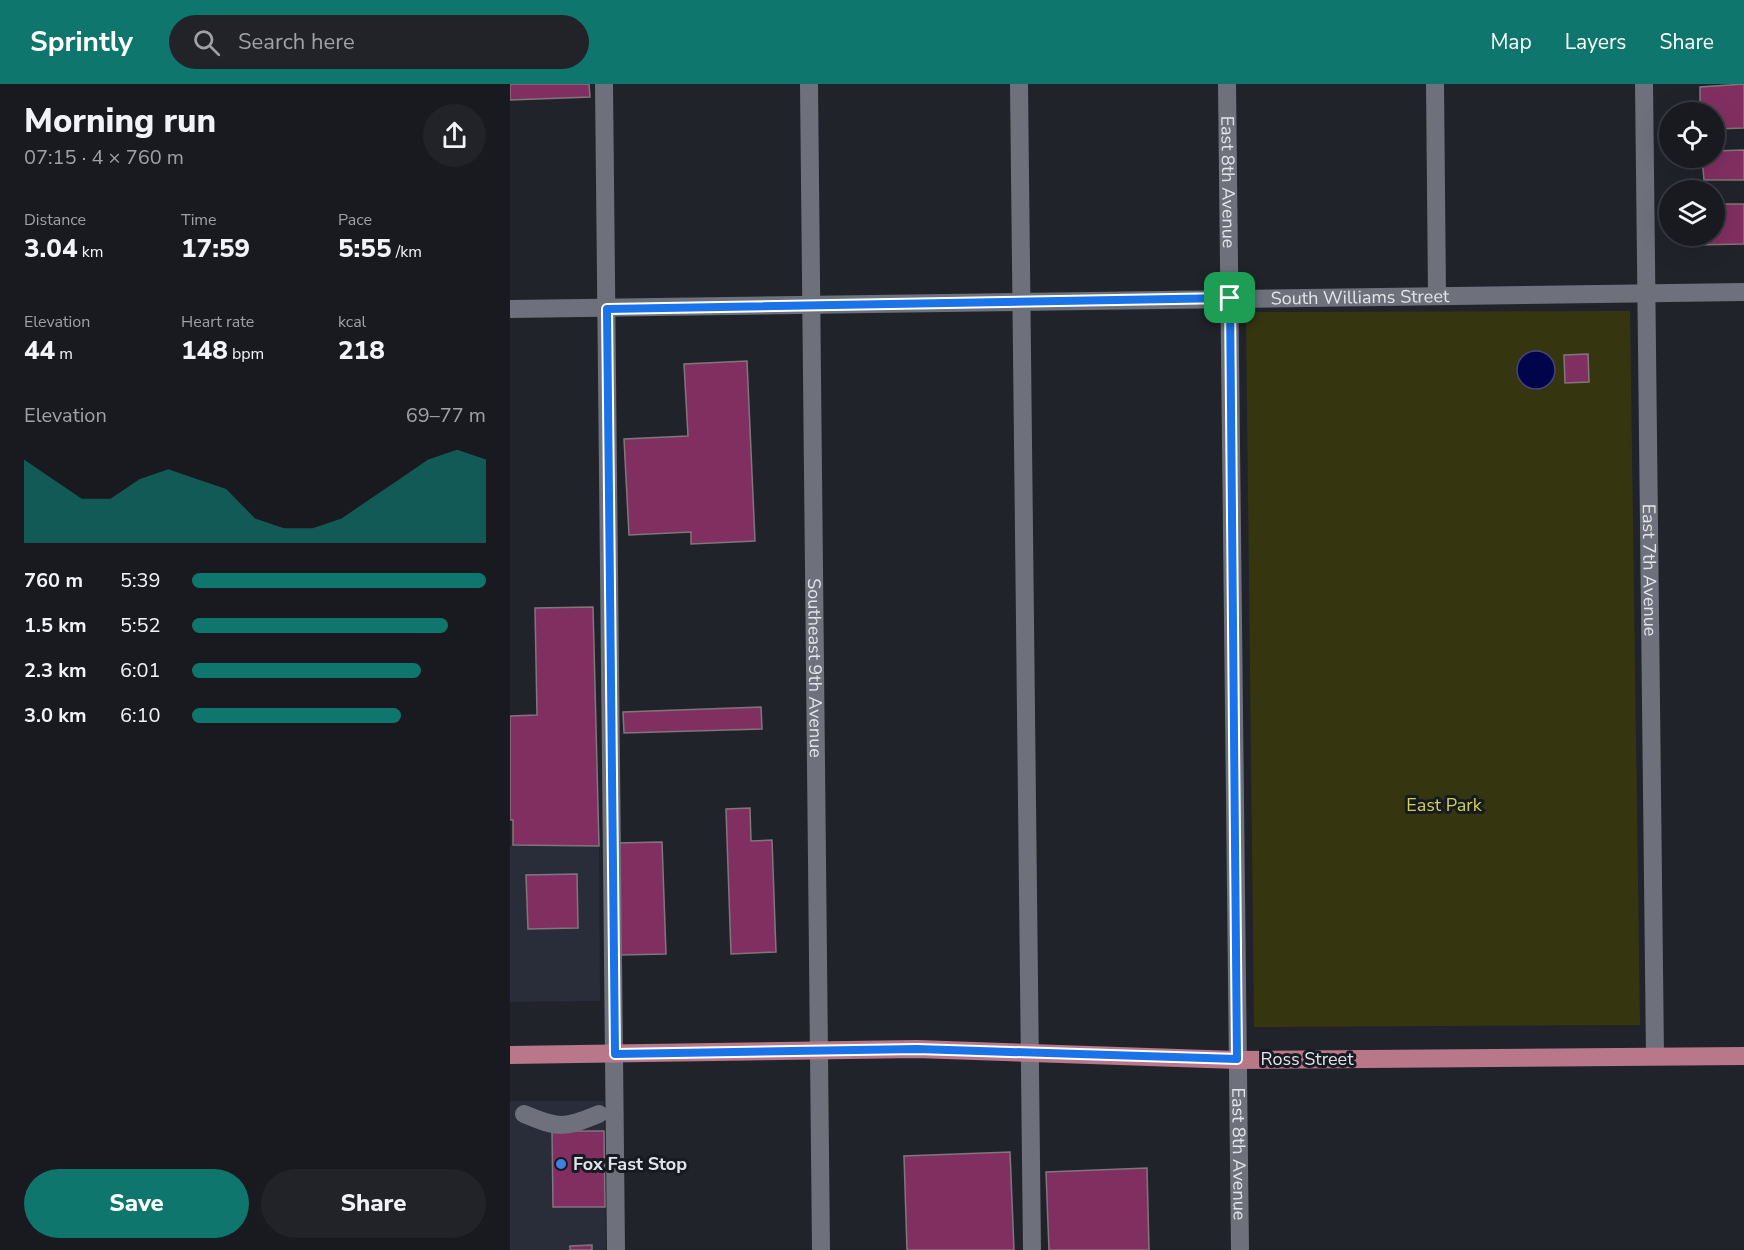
<!DOCTYPE html>
<html lang="en">
<head>
<meta charset="utf-8">
<style>
  :root { --surface:#191a20; --page:#222329; --text:#f1f3f6; --muted:#9fa1a5; --line:#37383e; --accent:#0f766e }
  body { margin:0; font-family:"Nunito Sans",sans-serif; background:var(--page); color:var(--text); height:100vh; display:flex; flex-direction:column; font-size:22px; white-space:nowrap }
  * { box-sizing:border-box; margin:0 }
  p { font-size:20px; color:var(--muted) }
  .icon { flex:none; width:33px; height:33px; fill:none; stroke:currentColor; stroke-width:2; stroke-linecap:round; stroke-linejoin:round }
  .map { position:relative; flex:1; overflow:hidden }
  .drawer { display:flex; flex-direction:column; background:var(--surface); width:510px }
  .drawer>* { flex:none }
  .buttons { position:absolute; left:1149px; top:18px; display:grid; gap:12px }
  .buttons a { display:grid; place-items:center; width:66px; height:66px; border-radius:50%; background:var(--surface); box-shadow:0 6px 24px #0002,0 0 0 2px var(--line); font-size:30px }
  .pin { position:absolute; display:grid; place-items:center; width:51px; height:51px; color:#fff; margin:-26px; border-radius:12px; box-shadow:0 3px 9px #0006 }
  .round { display:grid; place-items:center; flex:none; width:63px; height:63px; border-radius:32px; background:var(--page) }
  .summary { display:flex; align-items:center; justify-content:space-between; height:102px; padding:0 24px }
  h1 { font-size:33px; font-weight:800; line-height:45px }
  .metrics { display:grid; grid-template-columns:repeat(3,1fr); gap:9px; height:102px; padding:6px 24px }
  .metrics div { display:grid; align-content:center }
  .metrics b { font-size:26px; font-weight:800 }
  .metrics small { font-size:16px; font-weight:400 }
  .metrics p { font-size:16px }
  .chart { height:168px; padding:12px 24px }
  .chart p { display:flex; justify-content:space-between }
  .chart svg { width:100%; height:108px; margin-top:6px; fill:var(--accent); opacity:.7 }
  .primary-button { display:flex; gap:12px; margin-top:auto; padding:12px 24px }
  .primary-button a { flex:1; height:69px; border-radius:36px; background:var(--accent); color:#fff; font-size:24px; font-weight:800; line-height:69px; text-align:center }
  .primary-button a+a { background:var(--page); color:var(--text) }
  ul { padding:0 24px; list-style:none; font-size:20px }
  li { display:grid; grid-template-columns:96px 72px 1fr; align-items:center; height:45px }
  li i { height:15px; border-radius:8px; background:var(--accent) }
  header { display:flex; align-items:center; gap:36px; box-sizing:border-box; height:84px; padding:0 30px; background:var(--accent); color:#fff }
  header strong { font-size:28px }
  nav { display:flex; gap:33px; margin-inline-start:auto; font-size:21px }
  .search { width:420px; height:54px; background:var(--page); display:flex; align-items:center; gap:15px; box-sizing:border-box; padding:0 21px; border-radius:33px; color:var(--muted); font-size:22px }
  main { display:flex; flex:1; min-height:0 }
  .map>svg:first-child { display:block }
  .built { fill:#292d3a }
  .green { fill:#353610 }
  .water { fill:#00044b; stroke:#44477a; stroke-width:1.5 }
  .building { fill:#812f61; stroke:#81767c; stroke-width:1.5 }
  .lines { fill:none; stroke-linecap:round; stroke-linejoin:round }
  .minor { stroke:#6e717b; stroke-width:18 }
  .major { stroke:#b9778a; stroke-width:18 }
  .route-casing { stroke:#fff; stroke-width:12 }
  .route { stroke:#1a73e8; stroke-width:8 }
  .shop-dot { fill:#3f7fe0; stroke:#171a22; stroke-width:2 }
  .labels { text-anchor:middle; stroke-width:6; stroke-linejoin:round; paint-order:stroke }
  .street-label { font-size:18px; fill:#e2e4e9; stroke:#171a22 }
  .park-label { font-size:18px; fill:#d1d44a; stroke:#171a22 }
  .poi-label { font-size:18px; font-weight:bold; fill:#e2e4e9; stroke:#171a22; text-anchor:start }
</style>
</head>
<body>
<header>
<strong>Sprintly</strong>
<div class="search"><svg class="icon" aria-label="search" viewBox="0 0 24 24"><circle cx="10" cy="10" r="6"/><path d="M15 15l6 6"/></svg>Search here</div>
<nav><a>Map</a><a>Layers</a><a>Share</a></nav>
</header>
<main>
<section class="drawer">
<div class="summary"><div><h1>Morning run</h1><p>07:15 · 4 × 760 m</p></div><a class="round"><svg class="icon" aria-label="share" viewBox="0 0 24 24"><path d="M12 15V3M7 8l5-5 5 5M5 13v7h14v-7"/></svg></a></div>
<div class="metrics">
<div><p>Distance</p><b>3.04<small> km</small></b></div>
<div><p>Time</p><b>17:59</b></div>
<div><p>Pace</p><b>5:55<small> /km</small></b></div>
</div>
<div class="metrics">
<div><p>Elevation</p><b>44<small> m</small></b></div>
<div><p>Heart rate</p><b>148<small> bpm</small></b></div>
<div><p>kcal</p><b>218</b></div>
</div>
<div class="chart"><p><span>Elevation</span>69–77 m</p>
<svg viewBox="0 0 160 44" preserveAspectRatio="none"><path d="M0 44V10L10 18L20 26L30 26L40 18L50 14L60 18L70 22L80 34L90 38L100 38L110 34L120 26L130 18L140 10L150 6L160 10V44z"/></svg>
</div>
<ul>
<li><b>760 m</b>5:39<i style="width:100%"></i></li>
<li><b>1.5 km</b>5:52<i style="width:87%"></i></li>
<li><b>2.3 km</b>6:01<i style="width:78%"></i></li>
<li><b>3.0 km</b>6:10<i style="width:71%"></i></li>
</ul>
<div class="primary-button"><a>Save</a><a>Share</a></div>
</section>
<div class="map">
<svg width="1234" height="1166" viewBox="0 0 1234 1166">
  <rect width="100%" height="100%" fill="#21232b"/>
  <!-- built -->
  <g class="built">
    <path d="M0 761 89 762 90 917 0 918Z"/>
    <path d="M0 1017H94L96 1166H0Z"/>
  </g>
  <!-- green -->
  <path class="green" d="M1120 227 1130 941 744 943 736 228Z"/>
  <!-- water -->
  <circle class="water" cx="1026" cy="286" r="19"/>
  <!-- building -->
  <g class="building">
    <path d="M0 0H79L80 13 0 16Z"/>
    <path d="M1234 0V44L1204 45V28H1190V3Z"/>
    <path d="M1234 66V96H1194L1192 74H1204V67Z"/>
    <path d="M1204 120H1234V160L1184 161V152H1204Z"/>
    <path d="M1078 270 1079 298 1055 299 1054 271Z"/>
    <path d="M237 277 245 457 181 460V448L119 451 114 355 178 352 174 280Z"/>
    <path d="M83 523 89 762 3 761V736H0V632L27 631 25 524Z"/>
    <path d="M251 623 252 645 114 649 113 628Z"/>
    <path d="M240 724 241 757 262 756 266 868 221 870 216 725Z"/>
    <path d="M152 758 156 870 109 871 106 759Z"/>
    <path d="M67 790 68 844 18 845 16 791Z"/>
    <path d="M42 1047H94L95 1123H43Z"/>
    <path d="M500 1068 504 1166H397L394 1072Z"/>
    <path d="M637 1084 639 1166H539L536 1088Z"/>
    <path d="M82 1161V1166H60V1162Z"/>
  </g>
  <g class="lines">
    <!-- minor -->
    <g class="minor">
      <path d="M94 0 106 1166"/>
      <path id="s1" d="M299 0 311 1166"/>
      <path d="M509 0 522 1166"/>
      <path id="s2" d="M717 0 730 1166"/>
      <path d="M925 0 927 211"/>
      <path id="s3" d="M1134 0 1145 972"/>
      <path id="s4" d="M0 225 1234 208"/>
      <path d="M14 1030C50 1045 54 1044 89 1030"/>
    </g>
    <!-- major -->
    <path class="major" d="M0 971 407 965 727 976 1234 972"/>
  </g>
  <g class="lines">
    <!-- route casing -->
    <g class="route-casing">
      <path id="route" d="M720 214 727 975 407 965 105 970 97 225Z"/>
    </g>
    <!-- route -->
    <use href="#route" class="route"/>
  </g>
  <!-- markers -->
  <circle class="shop-dot" cx="51" cy="1080" r="6"/>
  <g class="labels">
    <!-- street labels -->
    <g class="street-label">
      <text dy="6" stroke="none"><textPath href="#s2" startOffset="98">East 8th Avenue</textPath></text>
      <text dy="6" stroke="none"><textPath href="#s4" startOffset="850">South Williams Street</textPath></text>
      <text dy="6" stroke="none"><textPath href="#s3" startOffset="486">East 7th Avenue</textPath></text>
      <text dy="6" stroke="none"><textPath href="#s1" startOffset="584">Southeast 9th Avenue</textPath></text>
      <text x="797" y="981">Ross Street</text>
      <text dy="6" stroke="none"><textPath href="#s2" startOffset="1070">East 8th Avenue</textPath></text>
    </g>
    <!-- park labels -->
    <g class="park-label">
      <text x="934" y="727">East Park</text>
    </g>
    <!-- poi labels -->
    <g class="poi-label">
      <text x="63" y="1086">Fox Fast Stop</text>
    </g>
  </g>
</svg>
<div class="buttons">
<a><svg class="icon" aria-label="locate" viewBox="0 0 24 24"><circle cx="12" cy="12" r="6"/><path d="M12 2v4M12 18v4M2 12h4M18 12h4"/></svg></a>
<a><svg class="icon" aria-label="layers" viewBox="0 0 24 24"><path d="M12 4l9 5-9 5-9-5zM3 14l9 5 9-5"/></svg></a>
</div>
<div class="pin" style="left:720px;top:214px;background:#1e9e55"><svg class="icon" aria-label="arrive" viewBox="0 0 24 24"><path d="M6 21V4h12l-3 4 3 4H6"/></svg></div>
</div>
</main>
</body>
</html>
